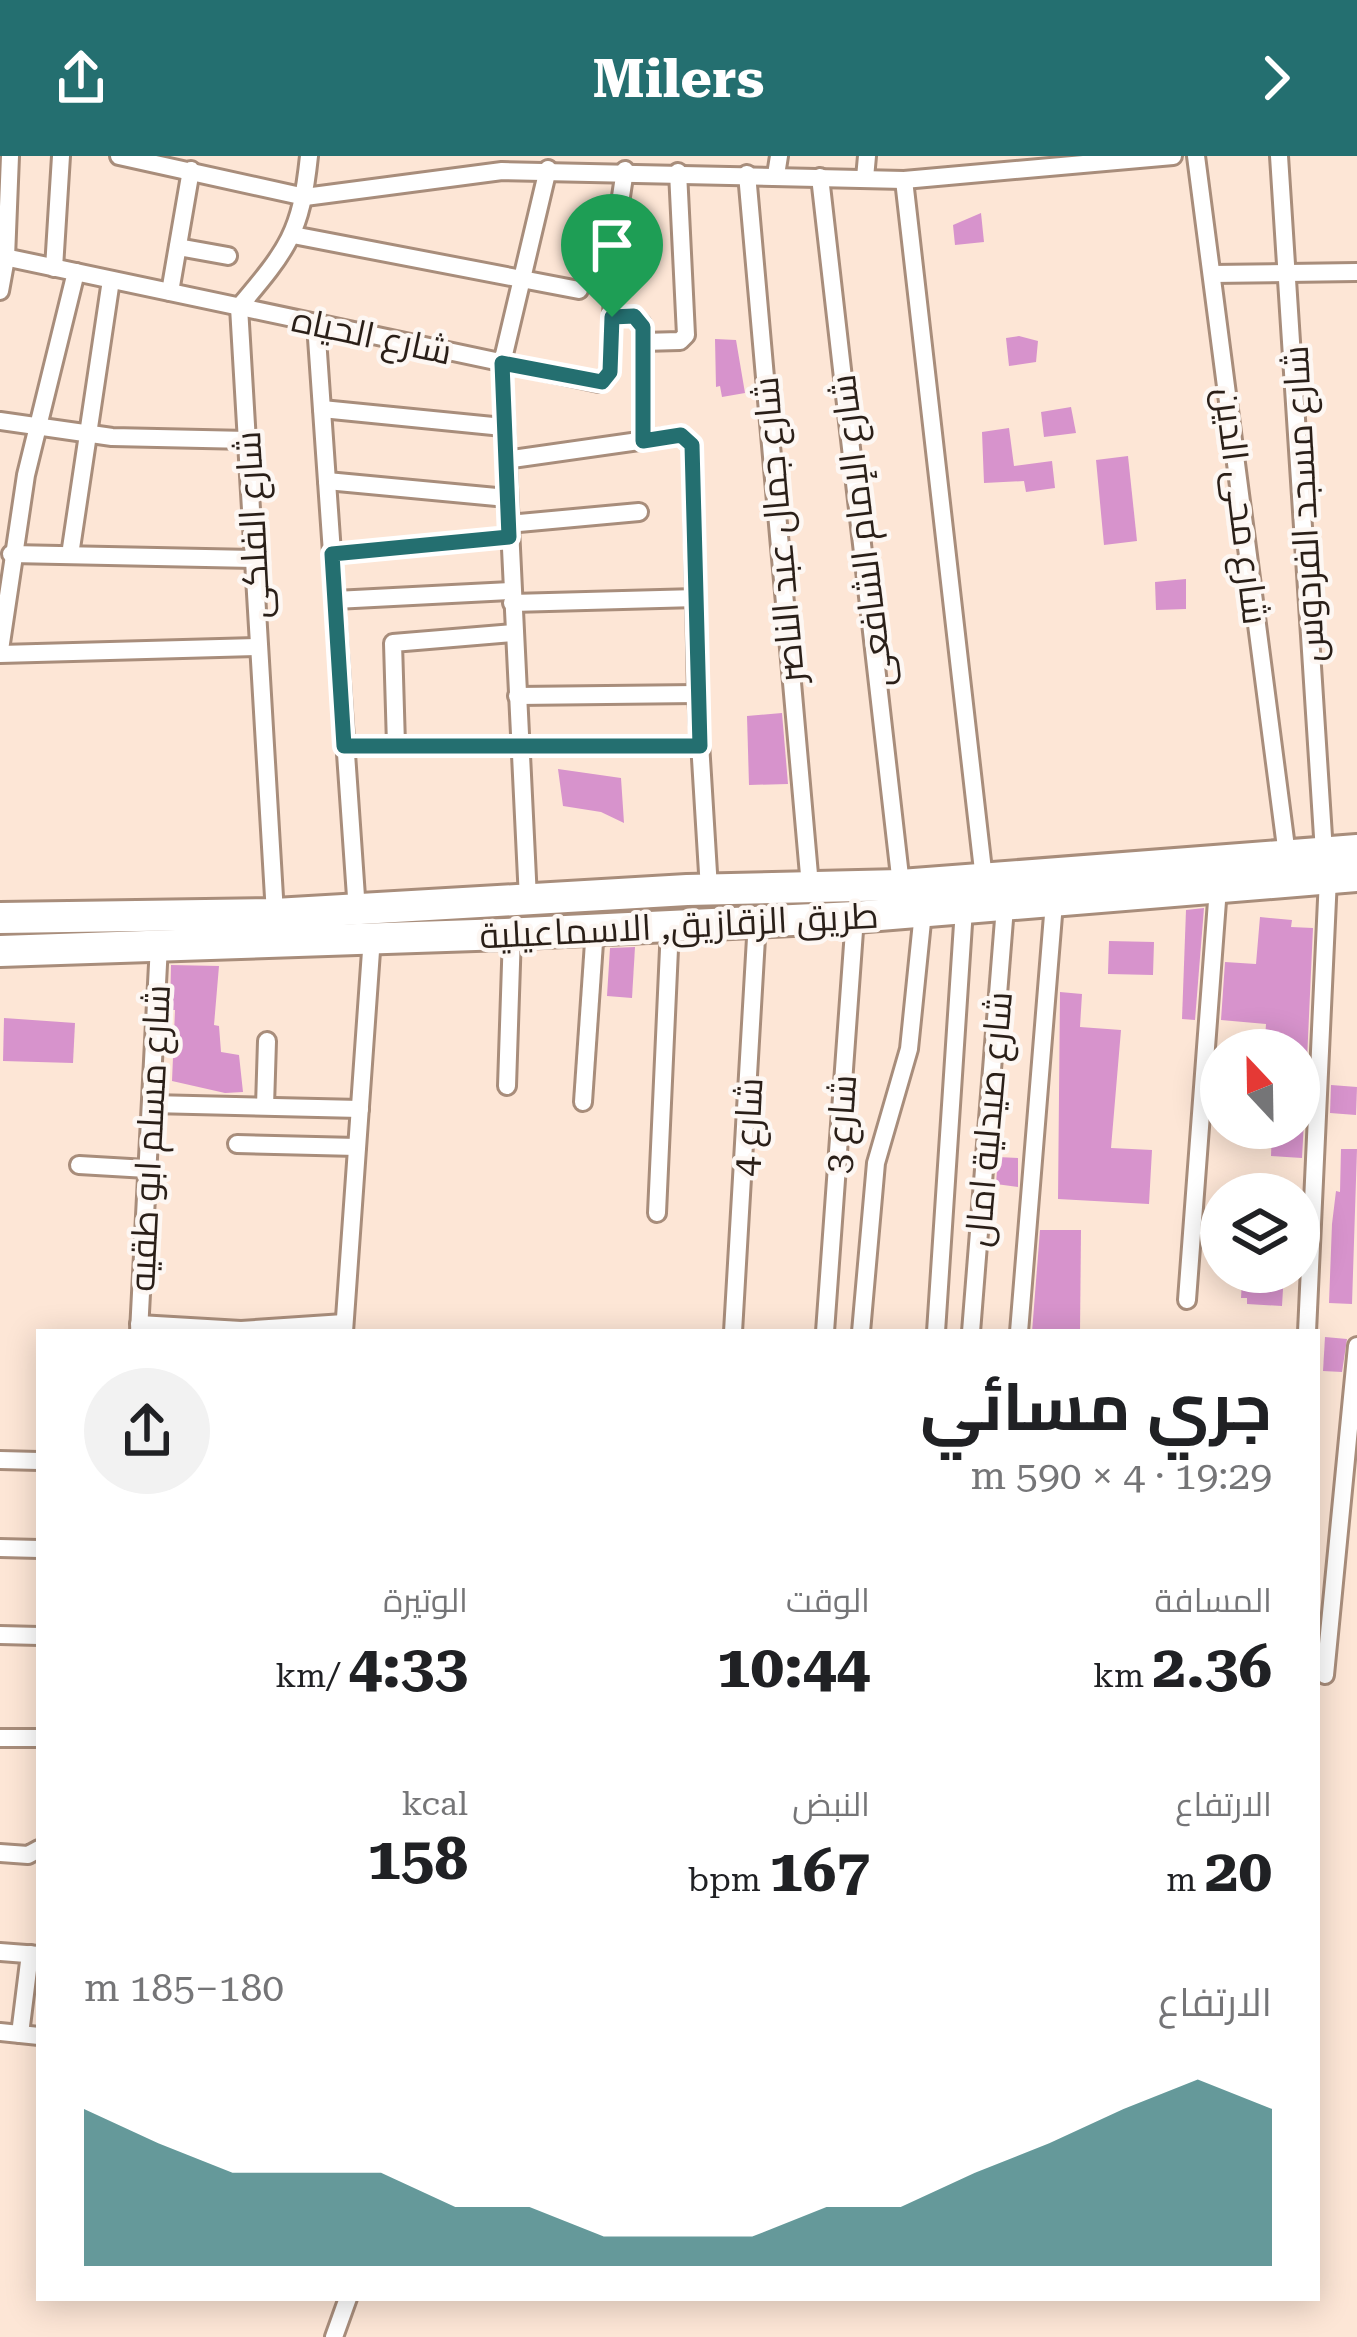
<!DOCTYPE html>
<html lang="ar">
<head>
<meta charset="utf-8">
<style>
  :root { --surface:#fff; --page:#f2f2f2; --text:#202124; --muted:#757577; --accent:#246f70 }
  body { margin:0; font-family:"Roboto Serif",Cairo,serif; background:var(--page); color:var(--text); direction:rtl; height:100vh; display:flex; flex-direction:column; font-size:45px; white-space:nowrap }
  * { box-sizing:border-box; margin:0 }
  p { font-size:39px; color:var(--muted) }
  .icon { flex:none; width:66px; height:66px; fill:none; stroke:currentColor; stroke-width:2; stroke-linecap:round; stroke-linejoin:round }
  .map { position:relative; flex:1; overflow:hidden; direction:ltr }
  .sheet { position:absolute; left:36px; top:1173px; width:1284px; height:972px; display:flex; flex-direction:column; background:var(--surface); border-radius:0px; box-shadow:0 6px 30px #0003; direction:rtl }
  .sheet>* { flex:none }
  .needle { width:78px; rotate:338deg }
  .fabs { position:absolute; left:1200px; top:873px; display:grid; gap:24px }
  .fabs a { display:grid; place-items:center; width:120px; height:120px; border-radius:50%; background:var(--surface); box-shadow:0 6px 30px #0003; font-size:60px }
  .pin { position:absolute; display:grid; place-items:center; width:102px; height:102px; color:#fff; margin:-123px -51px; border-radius:50% 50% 50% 0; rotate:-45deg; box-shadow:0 0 12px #0007 }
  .pin .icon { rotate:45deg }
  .round { display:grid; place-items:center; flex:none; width:126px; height:126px; border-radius:63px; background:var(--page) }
  .headline { display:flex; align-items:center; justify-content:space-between; height:204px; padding:0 48px }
  h1 { font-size:66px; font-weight:700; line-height:90px }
  .stats { display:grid; grid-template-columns:repeat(3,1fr); gap:18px; height:204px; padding:12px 48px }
  .stats div { display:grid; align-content:center }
  .stats b { font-size:60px; font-weight:700 }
  .stats small { font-size:33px; font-weight:400 }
  .stats p { font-size:33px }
  .chart { height:336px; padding:24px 48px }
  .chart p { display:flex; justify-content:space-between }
  .chart svg { width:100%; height:216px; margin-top:12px; fill:var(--accent); opacity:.7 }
  header { display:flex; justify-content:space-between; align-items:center; height:156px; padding:0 48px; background:var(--accent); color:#fff; font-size:54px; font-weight:700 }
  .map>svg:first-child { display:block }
  .building { fill:#d793cc }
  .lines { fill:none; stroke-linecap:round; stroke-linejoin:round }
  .minor-casing { stroke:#a88d7b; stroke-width:22 }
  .trunk-casing { stroke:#a88d7b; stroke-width:36 }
  .minor { stroke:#fff; stroke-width:16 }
  .trunk { stroke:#fff; stroke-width:30 }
  .route-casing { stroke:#fff; stroke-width:24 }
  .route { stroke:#246f70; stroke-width:15 }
  .labels { text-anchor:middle; stroke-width:9; stroke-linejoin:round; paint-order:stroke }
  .street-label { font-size:36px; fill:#2a1f18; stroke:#fdf7f3 }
</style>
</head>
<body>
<header><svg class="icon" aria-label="forward" viewBox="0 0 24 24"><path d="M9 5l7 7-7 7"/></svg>Milers<svg class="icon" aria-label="share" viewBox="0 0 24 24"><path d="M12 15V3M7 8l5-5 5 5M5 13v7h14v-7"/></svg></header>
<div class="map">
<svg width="1357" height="2181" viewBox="0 0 1357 2181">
  <rect width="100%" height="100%" fill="#fde6d6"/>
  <!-- building -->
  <g class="building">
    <path d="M981 57 984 86 955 89 953 69Z"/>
    <path d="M1019 180 1038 185 1036 206 1009 210 1006 182Z"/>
    <path d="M715 183 736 184 745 237 722 241 720 230 716 231Z"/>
    <path d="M1071 251 1076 277 1044 281 1041 256Z"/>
    <path d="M1009 272 1014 310 1052 305 1055 332 1026 336 1024 325 984 327 982 276Z"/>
    <path d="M1128 300 1137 385 1104 389 1096 304Z"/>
    <path d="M1186 423V453L1156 454 1155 426Z"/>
    <path d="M782 557 788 628 749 629 747 560Z"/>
    <path d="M558 613 621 622 624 667 601 656 563 650Z"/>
    <path d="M1204 752 1195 864 1182 863 1186 754Z"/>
    <path d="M1260 761 1292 764 1291 771 1313 772 1306 926H1299V891L1293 890V885L1265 883 1266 868 1221 864 1225 806 1256 808Z"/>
    <path d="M1109 785 1154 786 1153 819 1108 818Z"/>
    <path d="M635 791 632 842 607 840 610 792Z"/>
    <path d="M171 809 219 810 214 869 219 870 221 896 239 899 243 936 225 937 172 925 175 854H170Z"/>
    <path d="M1060 836 1082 838 1080 871 1121 874 1111 992 1152 994 1149 1048 1058 1043Z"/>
    <path d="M4 862 75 867 73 907 3 905Z"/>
    <path d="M1299 927 1306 928 1302 1002 1271 1000 1272 972H1299Z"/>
    <path d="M1331 929 1357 931 1356 959 1330 957Z"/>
    <path d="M1341 993H1357L1352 1148 1329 1147 1332 1068 1336 1035 1340 1036Z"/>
    <path d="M998 1001 1018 1002V1031L996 1028Z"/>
    <path d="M1040 1074H1081L1080 1176H1032Z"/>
    <path d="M1255 1116H1284L1282 1150 1247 1148V1142H1241L1242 1124H1254Z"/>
    <path d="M1325 1181 1347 1183 1342 1216 1323 1215Z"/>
  </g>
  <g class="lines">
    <!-- minor casing -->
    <g class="minor-casing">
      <g id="minor">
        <path d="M119 0 305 41 502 15 904 24 1173 0"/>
        <path d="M1196 0 1287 699"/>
        <path d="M1279 0 1324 696"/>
        <path d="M747 18 810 730"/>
        <path d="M776 19 779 0"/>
        <path d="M820 21 901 729"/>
        <path d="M865 22 867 0"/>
        <path d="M904 24 984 723"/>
        <path d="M293 79 579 134"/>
        <path d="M178 91 228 100"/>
        <path d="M0 100 599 227 610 216 615 80 625 14"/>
        <path d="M54 112 61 0"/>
        <path d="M1212 118 1357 116"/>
        <path d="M0 135 6 102 10 0"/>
        <path d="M170 136 191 14"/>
        <path d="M612 161 633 160 642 168 643 285"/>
        <path d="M316 168 357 755"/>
        <path d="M642 186 680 185 686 179 678 16"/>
        <path d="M322 253 503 271"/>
        <path d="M0 265 112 281 248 284"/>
        <path d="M505 304 681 279 692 289 697 538 709 733"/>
        <path d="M327 325 507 342"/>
        <path d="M508 368 639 356"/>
        <path d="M11 398 254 403"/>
        <path d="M332 398 509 381"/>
        <path d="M70 399 111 124"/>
        <path d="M335 444 511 435"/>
        <path d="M512 447 697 442"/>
        <path d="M0 494 26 319 76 116"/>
        <path d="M0 498 259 491"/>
        <path d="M517 540 697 538"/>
        <path d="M344 589 700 590"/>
        <path d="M396 589 393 487 514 477"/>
        <path d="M528 743 502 207 548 13"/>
        <path d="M275 758 239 151C288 93 301 77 309 0"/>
        <path d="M507 930 512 778"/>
        <path d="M583 946 595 772"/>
        <path d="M151 948 360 953"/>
        <path d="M265 950 267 885"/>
        <path d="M237 988 357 991"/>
        <path d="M79 1009 147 1013"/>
        <path d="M657 1057 670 771"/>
        <path d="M1187 1144 1218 732"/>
        <path d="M139 1168 241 1174 344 1167"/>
        <path d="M139 1176 159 789"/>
        <path d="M344 1176 372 781"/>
        <path d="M733 1176 757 765"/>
        <path d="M825 1176 855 761"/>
        <path d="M861 1176 876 1007 909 893 923 756"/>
        <path d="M936 1176 964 753"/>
        <path d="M971 1176 1005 751"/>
        <path d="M1019 1176 1054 747"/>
        <path d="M1307 1176 1328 722"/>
        <path d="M0 1304 39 1305"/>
        <path d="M0 1392 39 1393"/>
        <path d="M0 1479 39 1480"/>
        <path d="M1325 1519 1357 1190"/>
        <path d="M0 1582H39"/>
        <path d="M0 1697 28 1699 39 1693"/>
        <path d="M0 1796 39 1799"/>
        <path d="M0 1876 39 1880"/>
        <path d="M20 1878 30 1798"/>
        <path d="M334 2181 348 2142"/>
      </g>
    </g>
    <!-- trunk casing -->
    <g class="trunk-casing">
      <g id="trunk">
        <path d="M0 762 275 758 687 734 901 729 1357 694"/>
        <path d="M0 795 505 778 855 761 1357 720"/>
      </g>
    </g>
    <!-- minor -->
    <use href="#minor" class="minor"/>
    <!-- trunk -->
    <use href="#trunk" class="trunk"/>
  </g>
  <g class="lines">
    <!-- route casing -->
    <g class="route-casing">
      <path id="route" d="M634 160 643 171V285L681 279 692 289 700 590H344L332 398 509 381 502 207 602 226 610 216 612 161Z"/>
    </g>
    <!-- route -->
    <use href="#route" class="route"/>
  </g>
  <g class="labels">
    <!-- street labels -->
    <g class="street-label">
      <text transform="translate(372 179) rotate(12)" y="13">شارع الحياه</text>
      <text transform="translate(1303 348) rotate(-93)" y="13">شارع مسجد الفردوس</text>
      <text transform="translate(1242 350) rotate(83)" y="13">شارع محى الدين</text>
      <text transform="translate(252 369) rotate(-93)" y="13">شارع الفلكى</text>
      <text transform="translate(778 374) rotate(-95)" y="13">شارع جمال عبد الناصر</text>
      <text transform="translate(861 375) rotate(-97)" y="13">شارع الإمام الشافعى</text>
      <text transform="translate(679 769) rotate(-3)" y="13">طريق الزقازيق, الاسماعيلية</text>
      <text transform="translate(988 963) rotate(-85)" y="13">شارع صيدلية امال</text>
      <text transform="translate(840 968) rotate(-86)" y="13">شارع 3</text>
      <text transform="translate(747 971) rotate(-87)" y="13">شارع 4</text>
      <text transform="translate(149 982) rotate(-87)" y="13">شارع مسلم ابو طقيه</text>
    </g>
  </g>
</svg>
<div class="fabs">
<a><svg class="needle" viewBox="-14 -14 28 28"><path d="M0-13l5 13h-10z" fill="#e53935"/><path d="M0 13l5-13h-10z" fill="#757577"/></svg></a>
<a><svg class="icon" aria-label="layers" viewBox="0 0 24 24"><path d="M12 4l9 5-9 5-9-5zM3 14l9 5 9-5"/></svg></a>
</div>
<div class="pin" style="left:612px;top:161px;background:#1e9e55"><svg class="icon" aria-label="arrive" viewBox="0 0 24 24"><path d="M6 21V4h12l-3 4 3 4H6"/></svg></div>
<section class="sheet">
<div class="headline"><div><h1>جري مسائي</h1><p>19:29 · 4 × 590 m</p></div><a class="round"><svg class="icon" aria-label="share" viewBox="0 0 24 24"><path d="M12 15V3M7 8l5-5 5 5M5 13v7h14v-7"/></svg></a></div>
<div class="stats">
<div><p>المسافة</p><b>2.36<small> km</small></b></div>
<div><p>الوقت</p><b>10:44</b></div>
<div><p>الوتيرة</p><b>4:33<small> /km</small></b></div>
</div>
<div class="stats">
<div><p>الارتفاع</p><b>20<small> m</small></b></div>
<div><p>النبض</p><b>167<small> bpm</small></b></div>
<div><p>kcal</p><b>158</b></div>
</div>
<div class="chart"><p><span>الارتفاع</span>180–185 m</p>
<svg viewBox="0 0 160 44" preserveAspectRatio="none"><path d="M0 44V12L10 19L20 25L30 25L40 25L50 32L60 32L70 38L80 38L90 38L100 32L110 32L120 25L130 19L140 12L150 6L160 12V44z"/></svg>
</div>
</section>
</div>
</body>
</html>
